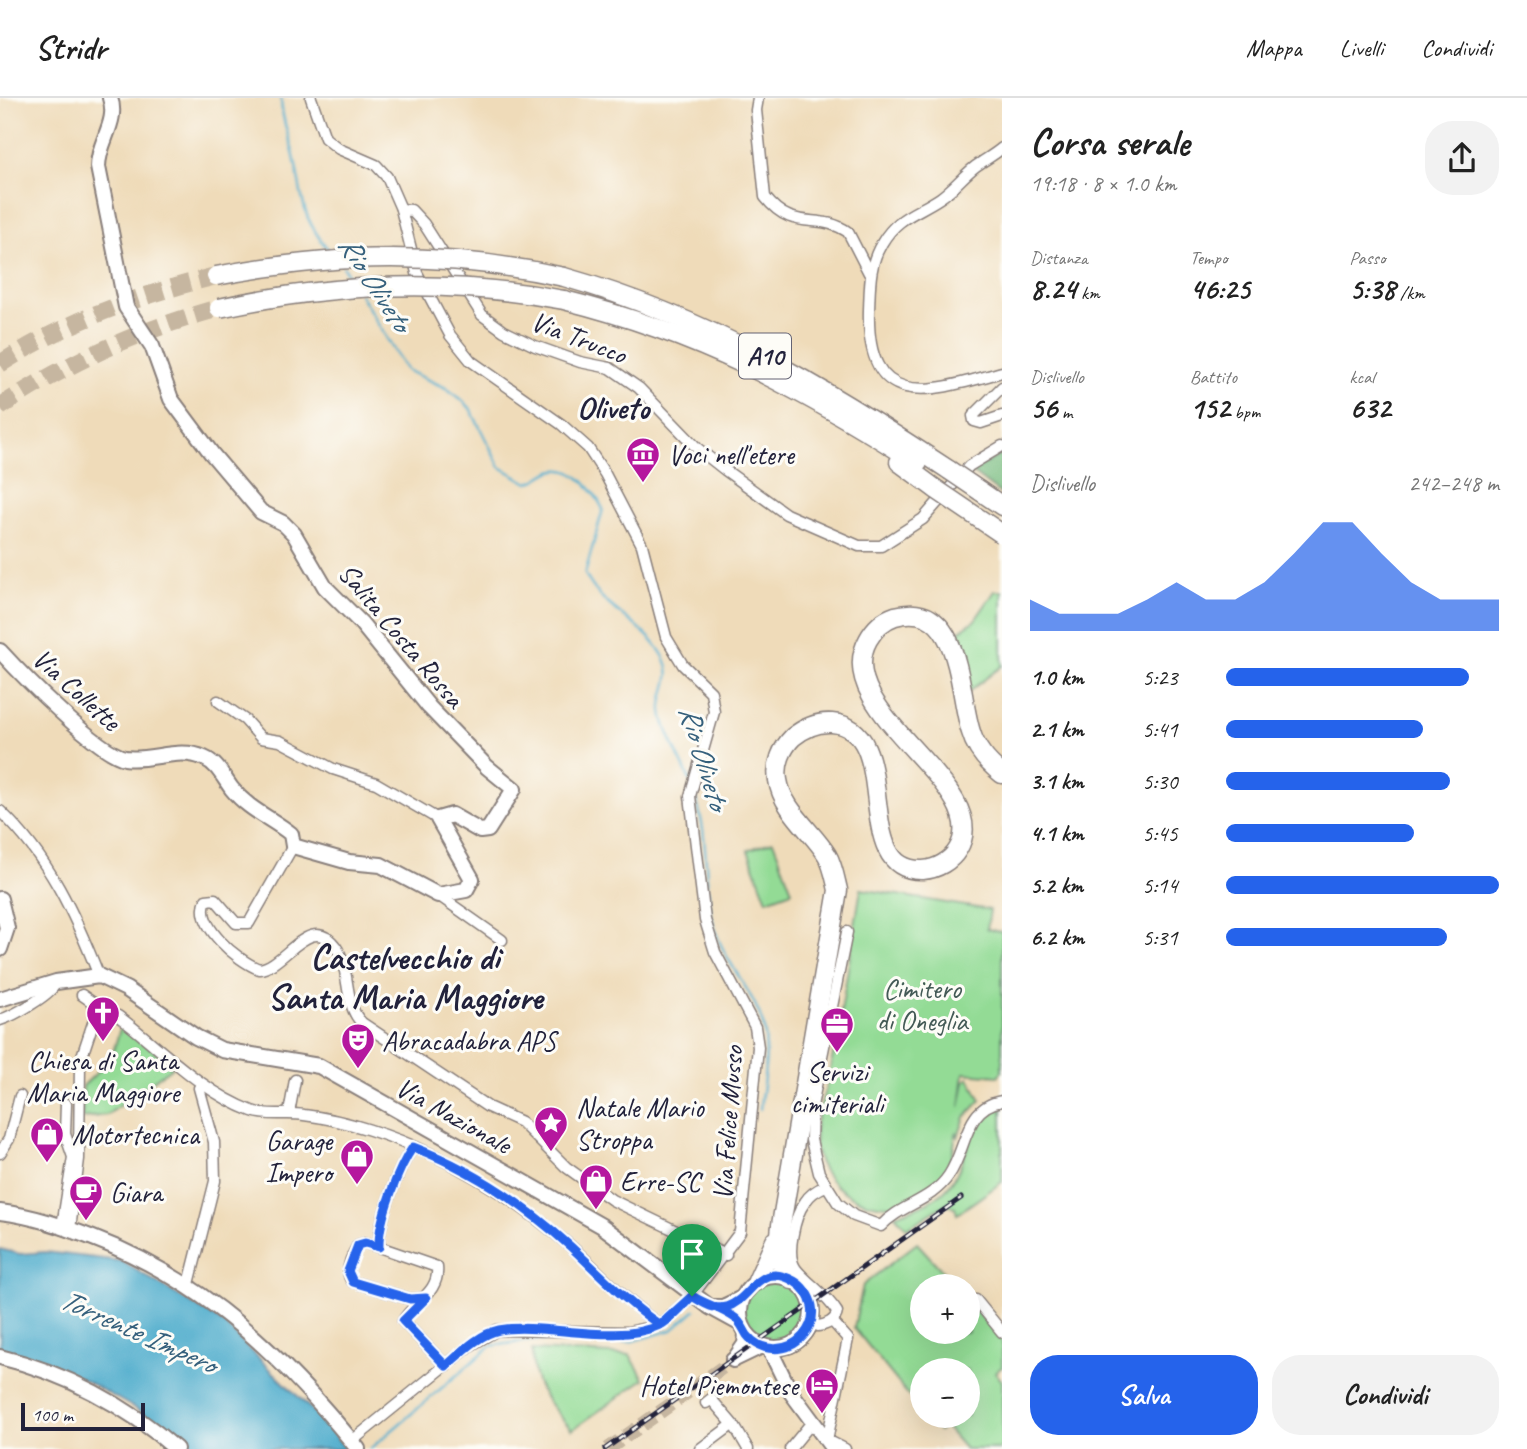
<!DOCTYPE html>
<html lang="it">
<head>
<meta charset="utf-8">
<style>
  :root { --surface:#fff; --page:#f2f2f2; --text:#222; --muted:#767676; --line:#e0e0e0; --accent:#2563eb }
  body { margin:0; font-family:Caveat,sans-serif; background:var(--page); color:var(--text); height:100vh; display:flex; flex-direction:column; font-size:26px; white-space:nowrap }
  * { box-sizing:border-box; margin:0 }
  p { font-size:23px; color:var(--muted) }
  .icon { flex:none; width:38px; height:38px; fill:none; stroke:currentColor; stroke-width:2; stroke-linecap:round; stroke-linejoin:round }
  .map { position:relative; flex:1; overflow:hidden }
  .drawer { display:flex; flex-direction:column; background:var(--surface); width:525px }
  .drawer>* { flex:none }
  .tools { position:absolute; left:910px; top:1176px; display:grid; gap:14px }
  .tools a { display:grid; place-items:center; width:70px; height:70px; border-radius:50%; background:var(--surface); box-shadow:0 7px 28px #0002; font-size:35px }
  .scale { position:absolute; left:21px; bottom:18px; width:124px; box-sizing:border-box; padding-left:7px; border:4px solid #22223b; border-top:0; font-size:19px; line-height:24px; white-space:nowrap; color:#22223b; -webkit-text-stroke:5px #fdfcf7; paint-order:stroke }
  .pin { position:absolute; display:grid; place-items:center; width:60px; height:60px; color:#fff; margin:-72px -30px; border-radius:50% 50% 50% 0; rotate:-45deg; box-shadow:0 0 7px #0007 }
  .pin .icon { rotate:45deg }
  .round { display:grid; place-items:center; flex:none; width:74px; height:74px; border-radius:28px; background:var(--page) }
  .headline { display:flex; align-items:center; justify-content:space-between; height:119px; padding:0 28px }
  h1 { font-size:38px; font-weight:600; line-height:52px }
  .stats { display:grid; grid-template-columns:repeat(3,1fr); gap:10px; height:119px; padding:7px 28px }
  .stats div { display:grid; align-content:center }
  .stats b { font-size:30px; font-weight:600 }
  .stats small { font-size:19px; font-weight:400 }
  .stats p { font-size:19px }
  .chart { height:196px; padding:14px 28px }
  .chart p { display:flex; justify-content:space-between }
  .chart svg { width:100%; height:126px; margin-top:7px; fill:var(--accent); opacity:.7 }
  .action { display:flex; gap:14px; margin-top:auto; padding:14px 28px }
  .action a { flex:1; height:80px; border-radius:28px; background:var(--accent); color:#fff; font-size:28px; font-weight:600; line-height:80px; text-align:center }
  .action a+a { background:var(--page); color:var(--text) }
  ul { padding:0 28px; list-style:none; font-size:23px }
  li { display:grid; grid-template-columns:112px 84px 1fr; align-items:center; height:52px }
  li i { height:18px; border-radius:9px; background:var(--accent) }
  header { display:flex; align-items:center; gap:42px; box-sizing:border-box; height:98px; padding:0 35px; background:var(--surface); border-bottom:2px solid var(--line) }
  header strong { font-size:33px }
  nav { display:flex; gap:38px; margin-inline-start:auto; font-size:24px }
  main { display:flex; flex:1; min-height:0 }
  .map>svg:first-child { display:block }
  .green { fill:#93db95; stroke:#5a7e68; stroke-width:2 }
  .forest { fill:#76bb7e; stroke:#4c6e5c; stroke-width:2 }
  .water { fill:#4daccc; stroke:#386784; stroke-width:2 }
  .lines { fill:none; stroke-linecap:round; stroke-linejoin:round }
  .stream { stroke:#4daccc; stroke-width:2.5 }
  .secondary-tunnel { stroke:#c6b6a0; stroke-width:14; stroke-dasharray:14 7; stroke-linecap:butt }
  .highway-tunnel { stroke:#c6b6a0; stroke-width:18; stroke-dasharray:18 9; stroke-linecap:butt }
  .street-casing { stroke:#887e7a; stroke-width:13 }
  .secondary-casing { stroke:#887e7a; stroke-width:18 }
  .primary-casing { stroke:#887e7a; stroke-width:18 }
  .highway-casing { stroke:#887e7a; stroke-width:21 }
  .street { stroke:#fff; stroke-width:10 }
  .secondary { stroke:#fff; stroke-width:14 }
  .primary { stroke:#fff; stroke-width:14 }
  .highway { stroke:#fff; stroke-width:18 }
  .rail-casing { stroke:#22223b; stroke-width:5 }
  .rail { stroke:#fdfcf7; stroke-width:2.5; stroke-dasharray:8; stroke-linecap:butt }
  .highway-bridge-casing { stroke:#887e7a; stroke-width:21; stroke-linecap:butt }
  .highway-bridge { stroke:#fff; stroke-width:18 }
  .route-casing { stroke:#fff; stroke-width:14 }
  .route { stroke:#2563eb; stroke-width:9 }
  .labels { text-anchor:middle; stroke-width:6; stroke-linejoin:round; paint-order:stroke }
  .shield { fill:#fdfcf7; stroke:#646373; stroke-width:2 }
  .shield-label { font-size:26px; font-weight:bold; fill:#22223b }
  .street-label { font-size:28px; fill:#22223b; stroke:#fdfcf7 }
  .poi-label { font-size:28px; fill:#22223b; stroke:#fdfcf7; text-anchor:start }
  .park-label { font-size:28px; fill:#445a56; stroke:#fdfcf7 }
  .water-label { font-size:30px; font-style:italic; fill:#35607c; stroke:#fdfcf7 }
  .quarter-label { font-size:32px; font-weight:bold; fill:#22223b; stroke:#fdfcf7 }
  .district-label { font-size:35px; font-weight:bold; fill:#22223b; stroke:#fdfcf7 }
</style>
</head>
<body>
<header>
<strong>Stridr</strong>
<nav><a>Mappa</a><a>Livelli</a><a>Condividi</a></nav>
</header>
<main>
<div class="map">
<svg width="1002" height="1351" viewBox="0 0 1002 1351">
  <rect width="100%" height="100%" fill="#fdfcf7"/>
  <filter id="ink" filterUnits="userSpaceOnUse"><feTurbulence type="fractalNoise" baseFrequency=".0143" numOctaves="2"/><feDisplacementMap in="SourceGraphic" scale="14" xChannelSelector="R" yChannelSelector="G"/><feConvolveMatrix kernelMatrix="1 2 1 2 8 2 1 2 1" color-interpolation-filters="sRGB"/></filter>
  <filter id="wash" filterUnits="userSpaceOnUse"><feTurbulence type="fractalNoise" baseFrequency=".00686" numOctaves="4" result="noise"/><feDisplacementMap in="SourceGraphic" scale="28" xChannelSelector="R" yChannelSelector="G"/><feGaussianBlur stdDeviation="1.57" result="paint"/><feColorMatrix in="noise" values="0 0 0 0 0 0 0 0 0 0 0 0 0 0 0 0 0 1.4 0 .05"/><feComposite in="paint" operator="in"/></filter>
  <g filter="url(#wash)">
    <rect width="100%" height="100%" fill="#efdbb9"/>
    <!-- green -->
    <g class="green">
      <path d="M995 493H1002V568L968 594 954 537 975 522Z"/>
      <path d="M773 743 792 793 767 802 748 752Z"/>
      <path d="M861 791 990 812 987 831 1002 834V973L998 978 964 975 960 1009 965 983 969 980 981 1002 965 1019 958 1039 956 1033C954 1051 951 1069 939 1083 903 1127 830 1108 816 1054 810 1029 823 1005 828 981 842 918 850 854 861 791Z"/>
      <path d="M122 924 172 969 107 1017 82 1020 83 988 111 961Z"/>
      <path d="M1002 1008V1084L957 1116 955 1109 946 1106 907 1130 895 1117C913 1111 931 1105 945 1092 971 1066 964 1019 1002 1008Z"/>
      <path d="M917 1145 956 1188H922V1234H968V1202L1002 1243V1269L995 1274 1002 1283V1351H965L946 1329 939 1333 926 1318H968V1272H922V1314L854 1230 863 1187Z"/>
      <circle cx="775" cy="1215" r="32"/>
      <path d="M532 1252 630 1257 644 1281 572 1332C548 1304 532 1291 532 1252Z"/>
    </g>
    <!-- forest -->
    <path class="forest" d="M1002 356V397L970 373Z"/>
    <!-- water -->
    <path class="water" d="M0 1151 20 1156 45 1154 121 1163 222 1224 321 1321 346 1351H187L136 1311 86 1283 42 1263 0 1251Z"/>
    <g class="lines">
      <!-- stream -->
      <g class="stream">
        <path d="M281 0C281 23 291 41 295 63 304 107 301 120 332 156"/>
        <path d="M343 169 353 184"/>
        <path d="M360 196 406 272 446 290 461 301 470 310 500 369 528 385C538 383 543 376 552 373 575 365 595 395 603 411L585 476C605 516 645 523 665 561 675 581 660 594 662 613 664 633 682 663 690 683"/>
        <path d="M694 696C711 742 702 779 713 824 721 860 748 885 761 920 771 948 763 982 760 1011"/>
        <path d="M370 1351 491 1248 537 1242 629 1244 672 1232 695 1212"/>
      </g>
    </g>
  </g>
  <g filter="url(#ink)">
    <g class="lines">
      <!-- secondary-tunnel -->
      <path class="secondary-tunnel" d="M608 1351 733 1262"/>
      <!-- highway-tunnel -->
      <g class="highway-tunnel">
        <path d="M0 266C67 223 139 197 216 178"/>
        <path d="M0 309C68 264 140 232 219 210"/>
      </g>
      <!-- street casing -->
      <g class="street-casing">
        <g id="street">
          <path d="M311 0 325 40 339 51 376 67 387 79 401 111 417 175 450 237 471 263 561 326 588 350 605 376 642 447 666 539 683 567 711 594 714 614 690 698 705 822 715 854 755 929 758 949 740 1134 692 1198 660 1227 628 1234 497 1232 471 1247 352 1343"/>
          <path d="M758 0 756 12 765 99C794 136 818 113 848 134L869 175"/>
          <path d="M1002 50C994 57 984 62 976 68 963 78 953 91 940 100 916 116 898 118 882 145 869 166 870 188 869 212 866 316 931 294 1002 274"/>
          <path d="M401 111 411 112 424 126 482 217 504 233 535 248 580 264 610 270 639 290 697 350 725 372 786 416 859 448H881L923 421 969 368 1002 348"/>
          <path d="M1002 289 973 318 974 323 981 325 1002 318"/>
          <path d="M218 603 245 622 261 640 280 643 333 671 376 685 438 721"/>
          <path d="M0 713C49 759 75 817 99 878"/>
          <path d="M293 748 249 825H236L215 801 206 802C194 827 238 863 259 871 285 869 310 813 336 849 351 870 343 907 362 925L488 1009 521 1024 566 1069 612 1102 726 1157"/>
          <path d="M438 797 502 842"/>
          <path d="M847 834 812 1008 811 1042 819 1075 838 1105 854 1118 881 1128C901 1106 931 1104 949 1077 967 1051 964 1009 1002 1003"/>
          <path d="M82 897 105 913"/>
          <path d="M118 918C161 950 200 993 252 1013 268 1019 287 1014 304 1017 346 1022 393 1038 431 1056 481 1080 526 1110 568 1146 599 1173 626 1204 660 1227"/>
          <path d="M0 922C13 918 53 896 56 884"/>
          <path d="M289 1015 295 982"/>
          <path d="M413 1049C398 1070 378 1123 379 1149L437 1169C440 1195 413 1204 403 1223L446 1268"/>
          <path d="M0 1055 9 1041 20 998"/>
          <path d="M62 1128 73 1059 65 1036 66 1006"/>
          <path d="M70 1131 79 1061 80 964 98 910"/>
          <path d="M379 1149 365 1145 358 1147C352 1157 343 1174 353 1184L410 1201 425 1200"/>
          <path d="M189 1186 215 1083 214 1044 199 990"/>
          <path d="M976 1202 1002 1234"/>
          <path d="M832 1223 848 1241 827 1342 845 1351"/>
          <path d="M811 1224 818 1228C826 1227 836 1223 837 1214 826 1196 808 1186 796 1171 785 1157 795 1117 805 1104 810 1096 818 1091 826 1088"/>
          <path d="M706 1305 711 1301 735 1329 748 1351"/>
          <path d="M700 1351 732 1327"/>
          <path d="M790 1351 813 1323"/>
        </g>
      </g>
      <!-- secondary casing -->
      <g class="secondary-casing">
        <g id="secondary">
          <path d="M0 553C21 576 98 655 125 660 150 664 180 648 204 660 218 666 223 679 232 691 249 712 271 720 291 736L293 748 349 764 381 767 438 797 466 792 472 781 438 721 452 717 480 733 488 732 514 691 487 669 429 609 361 525 325 489 294 436 283 425 261 414 212 356 171 301 152 248 126 209 98 69C98 43 119 24 110 0"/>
          <path d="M0 801 7 830 0 851"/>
          <path d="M0 1114C33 1118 62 1128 93 1140 204 1182 285 1260 358 1351"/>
          <path d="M0 1259C63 1274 128 1308 176 1351"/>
          <path d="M736 1259 745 1246 746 1236"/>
          <path d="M733 1262 762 1248"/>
        </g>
      </g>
      <!-- primary casing -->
      <g class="primary-casing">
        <g id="primary">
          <path d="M0 901 56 884 99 878 126 891 196 939 222 952 319 968 602 1128 710 1209"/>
          <circle cx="776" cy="1214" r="36"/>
          <path d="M741 1226 710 1209H723L742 1200"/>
          <path d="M769 1250 790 1293 833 1351"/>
        </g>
      </g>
      <!-- highway casing -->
      <g class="highway-casing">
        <g id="highway">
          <path d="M564 179C709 220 825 290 949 372"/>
          <path d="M564 202C698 235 802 291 918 365"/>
          <path d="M899 364 937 392"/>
          <path d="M980 393 1002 408"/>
          <path d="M792 1182C775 1167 779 1148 781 1127L838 792C835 780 833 767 827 757 812 733 782 711 778 682 775 666 782 650 793 639 804 630 818 624 832 625 905 631 848 775 923 772 937 771 951 763 958 751 996 688 828 614 868 542 874 531 883 522 895 518 962 500 958 595 971 634 976 652 988 665 1002 676"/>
          <path d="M757 1183 775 1143"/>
        </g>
      </g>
      <!-- street -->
      <use href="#street" class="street"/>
      <!-- secondary -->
      <use href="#secondary" class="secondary"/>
      <!-- primary -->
      <use href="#primary" class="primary"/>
      <!-- highway -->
      <use href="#highway" class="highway"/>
      <!-- rail casing -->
      <g class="rail-casing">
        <path id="rail" d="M605 1351 961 1100"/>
      </g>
      <!-- rail -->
      <use href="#rail" class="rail"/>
      <!-- highway-bridge casing -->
      <g class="highway-bridge-casing">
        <g id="highway-bridge">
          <path d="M216 178C337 155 444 153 564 179"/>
          <path d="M219 210C334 185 448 180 564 202"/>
          <path d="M949 372 980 393"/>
          <path d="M937 392 1002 436"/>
        </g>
      </g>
      <!-- highway-bridge -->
      <use href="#highway-bridge" class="highway-bridge"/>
    </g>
  </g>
  <g class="lines" filter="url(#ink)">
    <!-- route casing -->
    <g class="route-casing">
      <path id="route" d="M692 1198 660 1227C627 1205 600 1176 571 1149 526 1108 471 1071 413 1049 398 1070 378 1123 379 1149L365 1145 358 1147 348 1173 353 1184 410 1201 426 1200 403 1223 446 1268C460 1256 479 1236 499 1232 544 1224 615 1248 660 1227 672 1221 683 1207 692 1198 704 1205 712 1212 726 1209 752 1202 757 1162 794 1183 803 1188 810 1198 812 1208 814 1219 810 1230 803 1238 788 1255 761 1255 747 1237 743 1231 741 1224 735 1220 723 1211 705 1206 692 1198"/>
    </g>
    <!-- route -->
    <use href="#route" class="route"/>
  </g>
  <!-- icons -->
  <defs>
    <g id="museum-pin" transform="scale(1.75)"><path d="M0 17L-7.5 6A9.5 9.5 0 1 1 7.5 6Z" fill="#b5179e" stroke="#fdfcf7"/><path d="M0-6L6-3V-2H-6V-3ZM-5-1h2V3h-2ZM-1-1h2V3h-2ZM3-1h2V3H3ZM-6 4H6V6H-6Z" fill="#fff"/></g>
    <g id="church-pin" transform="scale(1.75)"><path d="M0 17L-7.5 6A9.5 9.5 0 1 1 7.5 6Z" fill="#b5179e" stroke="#fdfcf7"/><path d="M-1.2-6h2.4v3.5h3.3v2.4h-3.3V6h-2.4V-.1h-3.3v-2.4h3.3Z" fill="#fff"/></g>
    <g id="office-pin" transform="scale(1.75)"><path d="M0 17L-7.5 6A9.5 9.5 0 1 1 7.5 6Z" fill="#b5179e" stroke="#fdfcf7"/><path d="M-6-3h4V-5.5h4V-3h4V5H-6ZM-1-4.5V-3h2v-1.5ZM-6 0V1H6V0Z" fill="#fff"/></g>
    <g id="theatre-pin" transform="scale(1.75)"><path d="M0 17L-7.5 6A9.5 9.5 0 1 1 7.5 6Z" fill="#b5179e" stroke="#fdfcf7"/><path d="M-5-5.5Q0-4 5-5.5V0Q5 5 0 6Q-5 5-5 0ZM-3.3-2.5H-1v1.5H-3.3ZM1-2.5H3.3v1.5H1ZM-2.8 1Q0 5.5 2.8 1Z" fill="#fff"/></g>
    <g id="sight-pin" transform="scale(1.75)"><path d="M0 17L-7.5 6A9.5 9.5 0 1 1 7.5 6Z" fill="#b5179e" stroke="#fdfcf7"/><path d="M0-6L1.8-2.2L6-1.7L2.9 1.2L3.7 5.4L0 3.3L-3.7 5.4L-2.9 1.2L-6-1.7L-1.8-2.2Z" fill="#fff"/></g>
    <g id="shop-pin" transform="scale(1.75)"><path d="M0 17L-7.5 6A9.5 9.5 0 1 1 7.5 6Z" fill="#b5179e" stroke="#fdfcf7"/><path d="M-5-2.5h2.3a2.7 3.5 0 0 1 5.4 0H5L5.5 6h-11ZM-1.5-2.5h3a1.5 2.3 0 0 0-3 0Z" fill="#fff"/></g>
    <g id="cafe-pin" transform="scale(1.75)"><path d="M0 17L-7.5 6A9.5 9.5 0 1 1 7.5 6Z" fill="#b5179e" stroke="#fdfcf7"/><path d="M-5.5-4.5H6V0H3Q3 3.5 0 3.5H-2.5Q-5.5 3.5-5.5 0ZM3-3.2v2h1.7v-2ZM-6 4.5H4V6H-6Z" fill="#fff"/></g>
    <g id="hotel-pin" transform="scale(1.75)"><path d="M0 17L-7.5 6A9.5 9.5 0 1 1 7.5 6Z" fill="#b5179e" stroke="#fdfcf7"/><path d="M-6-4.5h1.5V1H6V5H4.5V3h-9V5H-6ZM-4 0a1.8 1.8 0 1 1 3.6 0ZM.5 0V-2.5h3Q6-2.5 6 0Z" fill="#fff"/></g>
  </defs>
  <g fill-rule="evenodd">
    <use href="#museum-pin" x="643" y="356"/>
    <use href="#church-pin" x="103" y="915"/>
    <use href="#office-pin" x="837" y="926"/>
    <use href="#theatre-pin" x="358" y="942"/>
    <use href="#sight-pin" x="551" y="1025"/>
    <use href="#shop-pin" x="47" y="1036"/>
    <use href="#shop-pin" x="357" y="1058"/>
    <use href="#shop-pin" x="596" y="1083"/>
    <use href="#cafe-pin" x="86" y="1094"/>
    <use href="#hotel-pin" x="822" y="1287"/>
  </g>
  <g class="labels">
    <!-- shield labels -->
    <rect class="shield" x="739" y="235.5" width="52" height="45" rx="5"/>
    <g class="shield-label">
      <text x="765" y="267">A10</text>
    </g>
    <!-- street labels -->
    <g class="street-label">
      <text transform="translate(579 239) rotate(21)" y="10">Via Trucco</text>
      <text transform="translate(402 537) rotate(50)" y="10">Salita Costa Rossa</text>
      <text transform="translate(77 591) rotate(42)" y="10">Via Collette</text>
      <text transform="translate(454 1017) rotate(29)" y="10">Via Nazionale</text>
      <text transform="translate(727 1025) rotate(-86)" y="10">Via Felice Musso</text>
    </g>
    <!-- poi labels -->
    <g class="poi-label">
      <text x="668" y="366">Voci nell'etere</text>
      <text x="382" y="952">Abracadabra APS</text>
      <text x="103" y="972" text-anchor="middle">Chiesa di Santa<tspan x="103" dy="32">Maria Maggiore</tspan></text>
      <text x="837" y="983" text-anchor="middle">Servizi<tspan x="837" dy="32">cimiteriali</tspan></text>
      <text x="576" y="1019">Natale Mario<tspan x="576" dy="32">Stroppa</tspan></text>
      <text x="72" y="1046">Motortecnica</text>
      <text x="332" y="1052" text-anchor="end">Garage<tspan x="332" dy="32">Impero</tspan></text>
      <text x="620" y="1093">Erre-SC</text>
      <text x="110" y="1104">Giara</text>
      <text x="798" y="1297" text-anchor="end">Hotel Piemontese</text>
    </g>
    <!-- park labels -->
    <g class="park-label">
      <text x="922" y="900">Cimitero<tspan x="922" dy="32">di Oneglia</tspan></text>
    </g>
    <!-- water labels -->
    <g class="water-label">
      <text transform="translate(375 185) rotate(57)" y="10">Rio Oliveto</text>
      <text transform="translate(704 659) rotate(73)" y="10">Rio Oliveto</text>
      <text transform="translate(138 1233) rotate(24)" y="10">Torrente Impero</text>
    </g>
    <!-- quarter labels -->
    <g class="quarter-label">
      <text x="613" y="320">Oliveto</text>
    </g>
    <!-- district labels -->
    <g class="district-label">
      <text x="405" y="871">Castelvecchio di<tspan x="405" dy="40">Santa Maria Maggiore</tspan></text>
    </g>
  </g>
</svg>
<div class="tools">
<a>+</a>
<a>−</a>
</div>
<div class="scale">100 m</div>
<div class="pin" style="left:692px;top:1198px;background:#1e9e55"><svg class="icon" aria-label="arrive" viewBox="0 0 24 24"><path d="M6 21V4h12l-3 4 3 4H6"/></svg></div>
</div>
<section class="drawer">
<div class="headline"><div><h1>Corsa serale</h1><p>19:18 · 8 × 1.0 km</p></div><a class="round"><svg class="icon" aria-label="share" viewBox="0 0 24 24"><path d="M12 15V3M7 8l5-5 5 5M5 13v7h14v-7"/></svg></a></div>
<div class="stats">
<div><p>Distanza</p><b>8.24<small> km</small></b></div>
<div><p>Tempo</p><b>46:25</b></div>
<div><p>Passo</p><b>5:38<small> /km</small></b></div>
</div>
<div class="stats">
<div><p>Dislivello</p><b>56<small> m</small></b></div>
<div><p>Battito</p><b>152<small> bpm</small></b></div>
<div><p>kcal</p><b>632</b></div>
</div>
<div class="chart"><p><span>Dislivello</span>242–248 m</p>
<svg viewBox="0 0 160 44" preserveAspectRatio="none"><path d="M0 44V33L10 38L20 38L30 38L40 33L50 27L60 33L70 33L80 27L90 17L100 6L110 6L120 17L130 27L140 33L150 33L160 33V44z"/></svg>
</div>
<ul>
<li><b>1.0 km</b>5:23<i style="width:89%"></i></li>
<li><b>2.1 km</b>5:41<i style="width:72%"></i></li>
<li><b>3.1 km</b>5:30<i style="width:82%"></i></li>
<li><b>4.1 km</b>5:45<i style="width:69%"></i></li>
<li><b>5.2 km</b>5:14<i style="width:100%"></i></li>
<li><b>6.2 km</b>5:31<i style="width:81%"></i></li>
</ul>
<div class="action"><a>Salva</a><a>Condividi</a></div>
</section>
</main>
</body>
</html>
